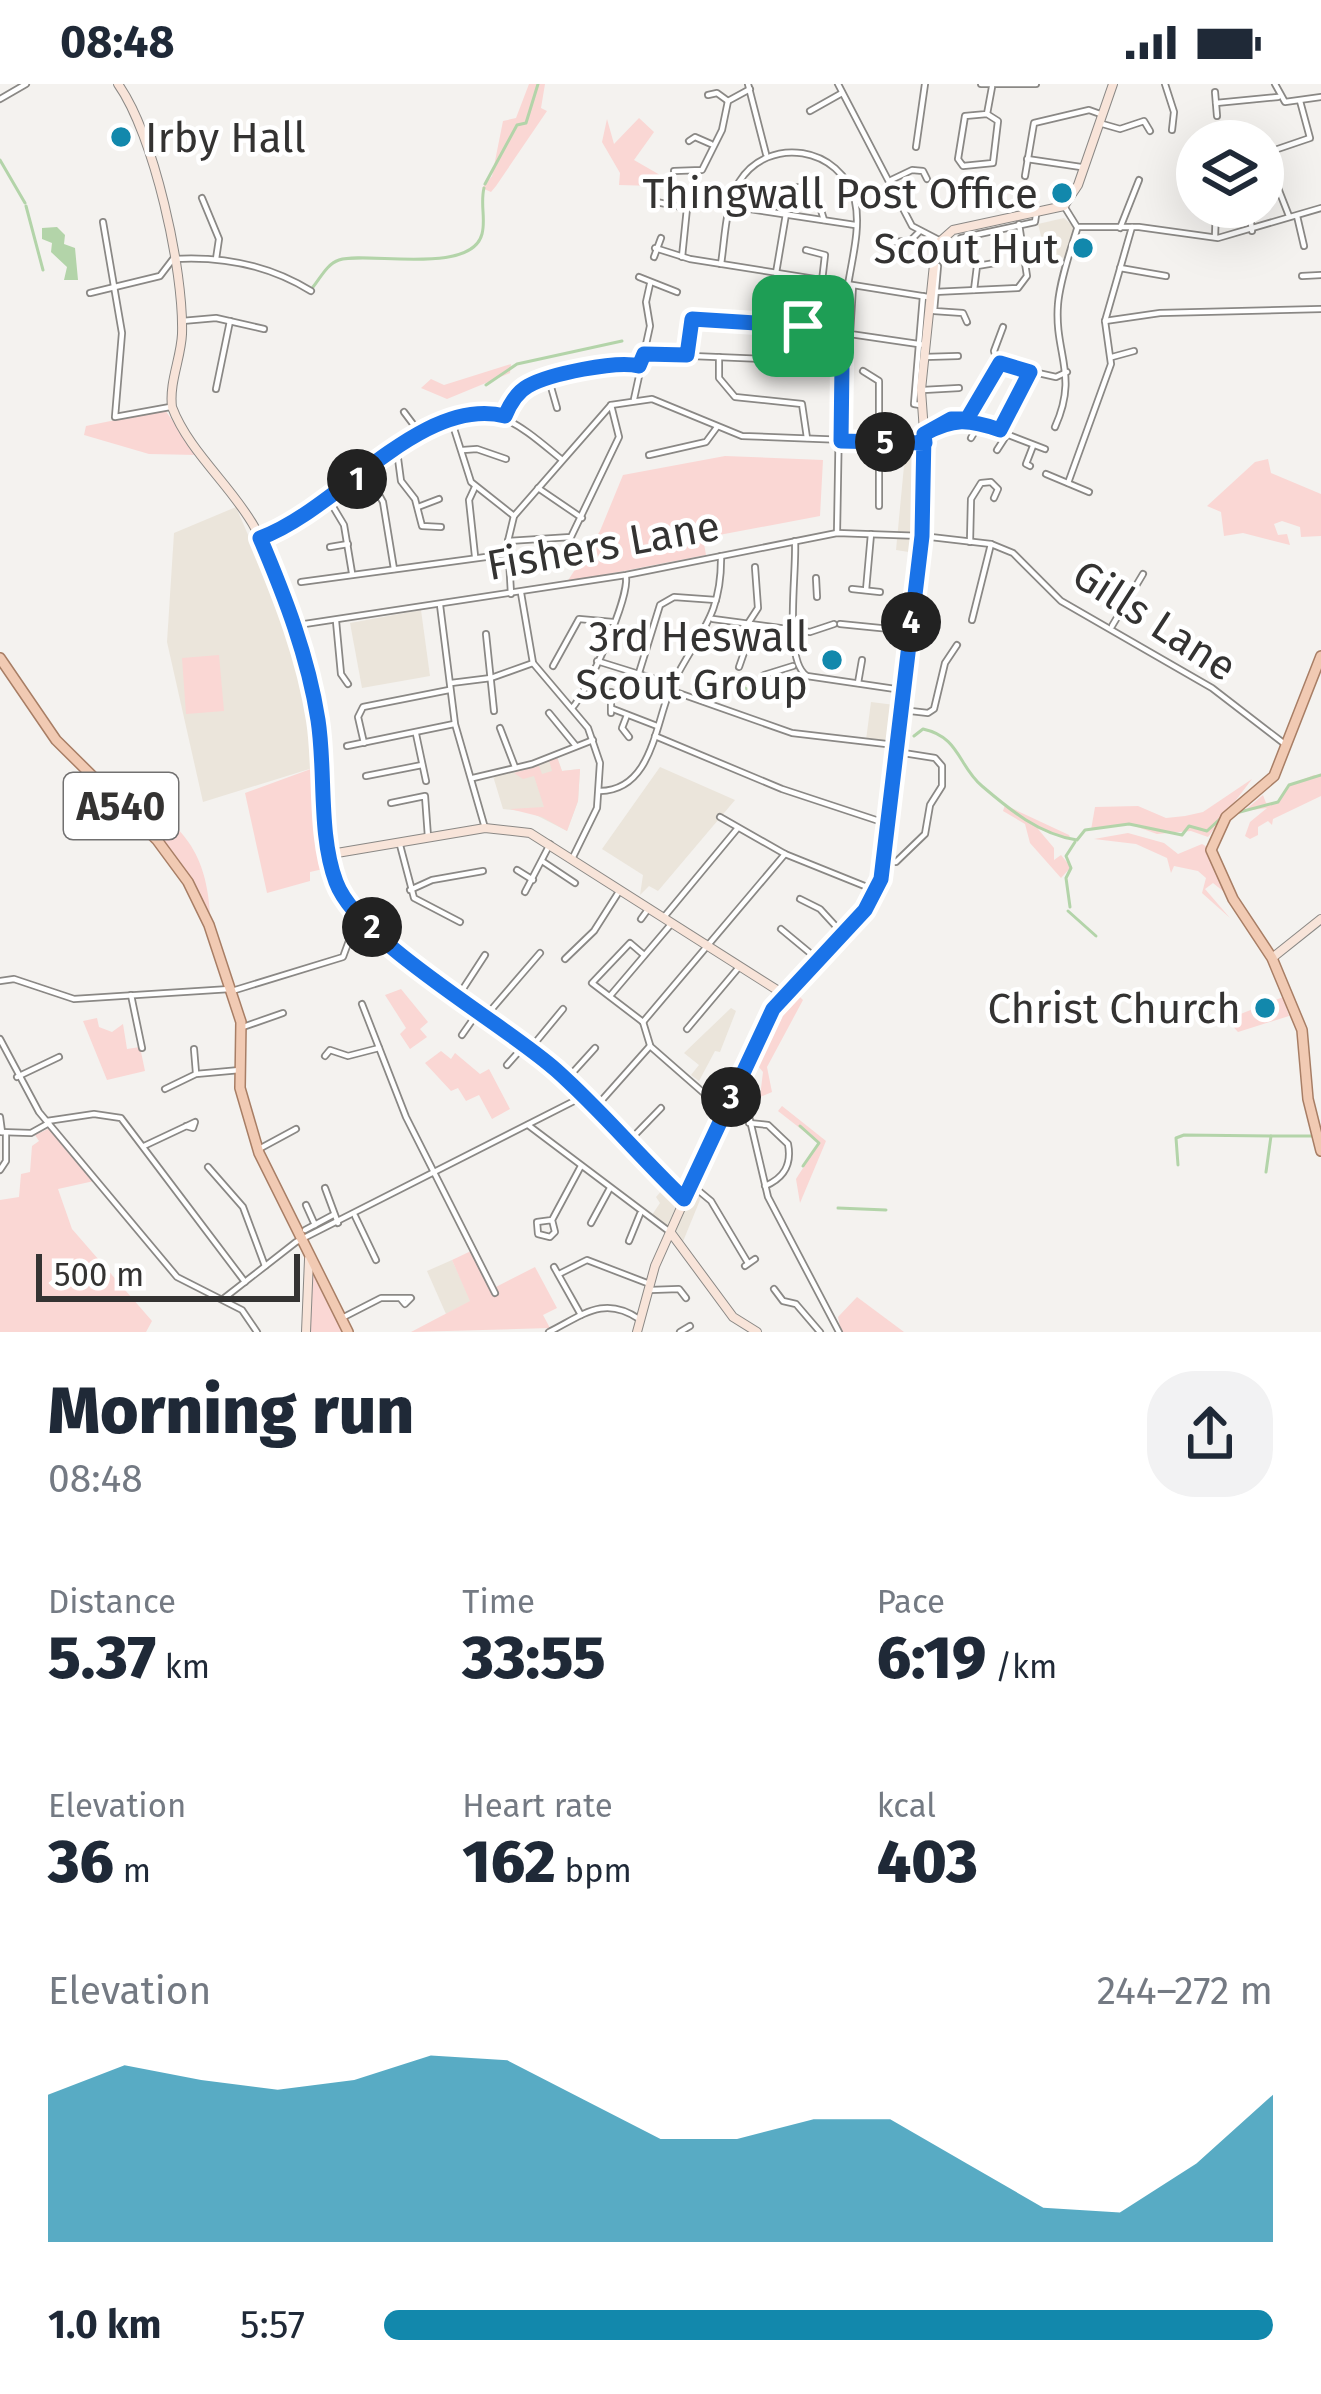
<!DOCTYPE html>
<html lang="en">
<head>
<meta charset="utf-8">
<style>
  :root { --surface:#fff; --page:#f2f2f3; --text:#1f2937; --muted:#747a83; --accent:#1288ac }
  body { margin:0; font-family:"Fira Sans",sans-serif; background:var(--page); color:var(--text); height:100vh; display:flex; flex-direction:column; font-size:45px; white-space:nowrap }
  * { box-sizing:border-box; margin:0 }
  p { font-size:39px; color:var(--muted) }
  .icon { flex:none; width:66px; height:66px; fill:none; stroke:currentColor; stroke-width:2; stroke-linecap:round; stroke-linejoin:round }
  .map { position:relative; height:1248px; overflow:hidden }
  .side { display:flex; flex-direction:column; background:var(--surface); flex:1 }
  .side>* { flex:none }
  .tools { position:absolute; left:1176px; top:36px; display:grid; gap:24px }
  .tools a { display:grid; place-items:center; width:108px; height:108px; border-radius:50%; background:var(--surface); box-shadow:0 12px 48px #0002; font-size:60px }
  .scale { position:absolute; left:36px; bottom:30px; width:264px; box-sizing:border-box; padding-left:12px; border:6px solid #343332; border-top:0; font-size:33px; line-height:42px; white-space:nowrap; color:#343332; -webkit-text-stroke:9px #fff; paint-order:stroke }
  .pin { position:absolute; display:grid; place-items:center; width:102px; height:102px; color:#fff; margin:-51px; border-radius:24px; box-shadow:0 6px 18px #0006 }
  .km { position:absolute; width:60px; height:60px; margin:-30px; border-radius:50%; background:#222; color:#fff; font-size:33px; line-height:60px; text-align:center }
  .round { display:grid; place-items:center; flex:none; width:126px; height:126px; border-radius:48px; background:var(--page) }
  .head { display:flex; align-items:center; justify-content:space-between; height:204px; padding:0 48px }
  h1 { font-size:66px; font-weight:800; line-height:90px }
  .stats { display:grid; grid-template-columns:repeat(3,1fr); gap:18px; height:204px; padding:12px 48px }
  .stats div { display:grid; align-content:center }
  .stats b { font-size:60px; font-weight:800 }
  .stats small { font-size:33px; font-weight:400 }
  .stats p { font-size:33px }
  .chart { height:336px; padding:24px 48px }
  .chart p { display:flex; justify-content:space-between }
  .chart svg { width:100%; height:216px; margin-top:12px; fill:var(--accent); opacity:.7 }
  ul { padding:0 48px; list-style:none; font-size:39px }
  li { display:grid; grid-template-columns:192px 144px 1fr; align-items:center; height:90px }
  li i { height:30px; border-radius:15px; background:var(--accent) }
  .status { display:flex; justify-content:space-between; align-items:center; height:84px; padding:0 60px; background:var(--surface); direction:ltr }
  .status svg { height:33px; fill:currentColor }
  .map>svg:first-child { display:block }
  .built { fill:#ebe5db }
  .green { fill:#fad7d4 }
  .water { fill:#b3d4a9 }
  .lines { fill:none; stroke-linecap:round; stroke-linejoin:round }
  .stream { stroke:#b3d4a9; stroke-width:3 }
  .street-casing { stroke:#8a8885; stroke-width:8 }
  .secondary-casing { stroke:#8a8885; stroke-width:10 }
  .primary-casing { stroke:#a87e65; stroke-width:12 }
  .street { stroke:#fff; stroke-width:4.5 }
  .secondary { stroke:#f8e4d9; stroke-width:8 }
  .primary { stroke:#f1cab3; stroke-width:9 }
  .route-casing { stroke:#fff; stroke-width:24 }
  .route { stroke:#1a73e8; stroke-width:15 }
  .poi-dot { fill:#1288ac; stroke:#fff; stroke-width:4.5 }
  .labels { text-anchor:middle; stroke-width:9; stroke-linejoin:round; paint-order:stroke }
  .shield { fill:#fff; stroke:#717070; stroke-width:3 }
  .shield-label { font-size:39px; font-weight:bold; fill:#343332 }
  .poi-label { font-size:42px; fill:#343332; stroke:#fff; text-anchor:end }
  .street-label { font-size:42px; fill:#343332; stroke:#fff }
</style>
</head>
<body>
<div class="status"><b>08:48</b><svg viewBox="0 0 49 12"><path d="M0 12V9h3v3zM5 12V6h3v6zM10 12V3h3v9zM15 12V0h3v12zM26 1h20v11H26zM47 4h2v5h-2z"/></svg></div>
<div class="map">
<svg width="1321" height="1248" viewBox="0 0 1321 1248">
  <rect width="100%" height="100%" fill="#f4f2ef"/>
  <!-- built -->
  <g class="built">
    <path d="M1064 134 1076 145 1067 175 1045 168 1038 140Z"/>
    <path d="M906 361 923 362 915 469 896 466Z"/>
    <path d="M236 423 298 566 319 682 203 718 167 558 174 449Z"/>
    <path d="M421 526 430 592 362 604 350 539Z"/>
    <path d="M871 618 895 621 890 659 866 656Z"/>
    <path d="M557 673 562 687 580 685 578 717 567 747 530 728 503 725 493 692Z"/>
    <path d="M660 683 735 716 658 807 649 802 640 811 643 791 602 765Z"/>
    <path d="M731 924 736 927 720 968 715 967 699 997 691 991 699 981 684 969Z"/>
    <path d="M666 1102 683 1120 691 1104 702 1111 682 1160 652 1131 660 1119 656 1113Z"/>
    <path d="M452 1176 471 1217 446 1230 427 1187Z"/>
  </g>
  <!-- green -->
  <g class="green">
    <path d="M529 0H545L541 24 547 27 496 102 491 108 482 104 492 92 503 37 516 34Z"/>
    <path d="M639 34 654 48 634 76 660 91 654 102 619 101 620 89 602 58 607 35 614 60Z"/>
    <path d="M511 280 510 289 447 315 421 304 431 295 444 301Z"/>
    <path d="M165 326 197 371 149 370 84 351 86 342Z"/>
    <path d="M725 372 823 376 820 432 703 454 706 471 567 498 600 447 623 391Z"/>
    <path d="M1268 375 1271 389 1321 410V452L1301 453 1300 443 1282 437 1274 440 1278 451 1287 450 1290 461 1243 449 1224 452 1221 428 1207 422 1255 378Z"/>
    <path d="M219 571 224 627 186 630 182 574Z"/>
    <path d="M557 673 562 687 580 685 578 717 567 747 542 733 510 725 544 723 534 692 523 695 514 689 539 682 542 690 552 687 549 676Z"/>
    <path d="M319 682 332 783 310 788V797L267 809 245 709Z"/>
    <path d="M1314 691H1321V712L1273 735 1272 741 1268 737 1258 743V751L1250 755 1245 752 1250 738 1267 724 1244 727 1263 711 1266 719 1278 718 1289 701Z"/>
    <path d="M1252 695 1208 753 1191 747 1157 750 1129 740 1091 746 1095 723 1138 722 1166 734 1185 732 1203 728Z"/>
    <path d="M114 707C174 730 206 760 210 829L176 773Z"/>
    <path d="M1005 721 1069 751 1071 755 1038 745 1054 764V776L1061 771 1071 783 1061 794 1030 759 1025 740 1003 727Z"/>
    <path d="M1128 749 1164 759 1178 770 1202 760 1209 764 1228 811 1213 799 1205 805 1230 834 1202 809 1206 794 1198 787 1174 782 1171 789 1167 774 1136 760 1094 755Z"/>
    <path d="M886 802C882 838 825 884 794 907L803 916 767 983 772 1008 760 1013 763 988 753 976C778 904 847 865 886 802Z"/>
    <path d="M401 905 428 938 420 945 427 953 410 965 400 950 406 944 385 911Z"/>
    <path d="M1283 913 1289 932 1238 948 1214 922 1219 916 1233 933Z"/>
    <path d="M97 934 99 943 112 948 123 940 127 965 140 963 145 987 107 996 83 937Z"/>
    <path d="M441 967 451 975 455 969 480 990 489 985 510 1025 492 1035 479 1011 466 1017 458 1004 451 1007 425 979Z"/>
    <path d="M782 1022 826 1057 800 1119 796 1095 819 1059 778 1027Z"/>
    <path d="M50 1044 94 1097 58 1105 72 1145 152 1237 146 1248H0V1116L19 1113 21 1090 30 1088 32 1062 39 1057 35 1051Z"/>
    <path d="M471 1167 490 1206 535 1183 557 1224 543 1231 550 1244 411 1248 470 1217 452 1176Z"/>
    <path d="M309 1181 343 1247 341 1248H308Z"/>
    <path d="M857 1213 904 1248H841L838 1233Z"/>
  </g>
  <!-- water -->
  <path class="water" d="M57 143 65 151 64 160 75 164 78 196H64L67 183 51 168 52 159 42 155V144Z"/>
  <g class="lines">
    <!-- stream -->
    <g class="stream">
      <path d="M0 76 25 119"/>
      <path d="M485 100 517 41 526 39 538 0"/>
      <path d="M26 122 43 186"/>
      <path d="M313 203C321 193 327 180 339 176 366 167 471 192 482 150 486 135 480 120 484 104"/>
      <path d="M486 301 517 280 622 257"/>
      <path d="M702 613 715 590 760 611"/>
      <path d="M914 652 923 645C960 653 958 682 982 702 1009 725 1038 750 1077 756L1085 746 1129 740 1182 751 1189 742 1207 747 1221 734"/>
      <path d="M1236 729 1278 718 1289 701 1321 691"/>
      <path d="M1070 823 1066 794 1071 784 1066 772 1075 758"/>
      <path d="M1068 827 1096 852"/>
      <path d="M800 1042 819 1059 803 1082"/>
      <path d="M1178 1081 1176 1054 1184 1051 1271 1052"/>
      <path d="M1266 1088 1271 1052H1312"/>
      <path d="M838 1124 886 1126"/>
    </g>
    <!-- street casing -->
    <g class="street-casing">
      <g id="street">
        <path d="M748 0 766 70"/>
        <path d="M838 0 912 142 939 156"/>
        <path d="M981 0H1036"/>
        <path d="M1165 0 1174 28 1172 46"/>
        <path d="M1275 0 1285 18 1321 13"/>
        <path d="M1215 8 1217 32"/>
        <path d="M708 11 717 9 728 17"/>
        <path d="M0 15 26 0"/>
        <path d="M1216 19 1278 13"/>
        <path d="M810 27 842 9"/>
        <path d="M987 30 998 37 993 79 963 82 958 75 965 32 987 30 992 3"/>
        <path d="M1099 39 1120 45 1144 37 1150 47"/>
        <path d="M689 57 695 53 711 60"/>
        <path d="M916 63 925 0"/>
        <path d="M1263 70 1310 54 1300 17"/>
        <path d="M1196 71H1197"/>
        <path d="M1027 75 1081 83"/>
        <path d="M674 87 702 86 722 46 728 17 750 5"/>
        <path d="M1025 92 1034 39 1089 26 1103 31"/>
        <path d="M891 96 912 86 923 87 927 95"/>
        <path d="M1278 104 1289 132"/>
        <path d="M202 114 219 155 216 175"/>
        <path d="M656 118 687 124 682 173"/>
        <path d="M730 122 855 141"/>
        <path d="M1064 122 1077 143H1139L1218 154 1321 124"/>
        <path d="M764 123 779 105 800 103 817 113 824 136"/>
        <path d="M1249 123 1252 147"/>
        <path d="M1297 132 1304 162"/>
        <path d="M103 138 122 249 115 333 170 323"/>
        <path d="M1120 144 1139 96"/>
        <path d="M1215 153 1216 123"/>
        <path d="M961 154 1035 138 1036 131"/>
        <path d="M882 160 911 156 920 147"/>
        <path d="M655 164 690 175 928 213"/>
        <path d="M806 166 825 171 822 197"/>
        <path d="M654 173 661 154"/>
        <path d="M721 180C725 155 725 121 739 98 768 51 841 62 855 117 861 143 852 175 848 201"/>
        <path d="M938 182 934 227 963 229 967 238"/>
        <path d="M1120 184 1166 192"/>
        <path d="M776 189 786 130"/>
        <path d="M1302 192 1321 191"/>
        <path d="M639 193 677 208"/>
        <path d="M853 202 850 250 925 261"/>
        <path d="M974 206 977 182 995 179"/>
        <path d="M934 208 1018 204 1027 192 1019 140"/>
        <path d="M90 209 160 192 173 175C221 172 269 181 311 207"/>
        <path d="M182 237 216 234 264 245"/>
        <path d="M1105 237 1160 229 1321 225"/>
        <path d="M644 270 840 278 837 449"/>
        <path d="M687 271V240L697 234 803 242V278"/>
        <path d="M719 273V294L735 313 802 320 807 354"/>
        <path d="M924 273 958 272"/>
        <path d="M1112 273 1134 267"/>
        <path d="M998 280 1056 293 1067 288"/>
        <path d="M863 287 879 297V422"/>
        <path d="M549 296 557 324"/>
        <path d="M216 305 230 237"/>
        <path d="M923 306 959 304"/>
        <path d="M634 315 650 242 646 218 650 200"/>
        <path d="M920 321 914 320 923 212"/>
        <path d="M404 328 419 348"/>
        <path d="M505 331C510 320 516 308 528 302 549 290 617 276 639 282"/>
        <path d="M450 332 471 398 514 432"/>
        <path d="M967 335 1045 365"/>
        <path d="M1055 343C1079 290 1054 270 1058 220 1060 196 1070 168 1077 145"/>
        <path d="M1000 346 1030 288"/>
        <path d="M925 350 951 335H967L998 280 994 267 1003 243"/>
        <path d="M971 354 980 339"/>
        <path d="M463 366 477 365 506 375"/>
        <path d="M997 366 1008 349"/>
        <path d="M397 367 401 397 415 415 422 442 441 443"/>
        <path d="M649 371 706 358 717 343"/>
        <path d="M1030 382 1026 380 1033 362"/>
        <path d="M367 389 383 418 394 485"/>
        <path d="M1046 390 1089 408"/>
        <path d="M1068 399 1111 280 1105 237 1132 143"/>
        <path d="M538 404 582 434"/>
        <path d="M329 416 344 441 352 489"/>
        <path d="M418 423 439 415"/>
        <path d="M260 454 292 442 440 336C492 314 522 343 561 375"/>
        <path d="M508 457 571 453 619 353 611 321"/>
        <path d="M795 457C797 489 783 577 807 592L902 606"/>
        <path d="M970 458 971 415 981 399 991 398 998 405 994 414"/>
        <path d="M330 463 348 460"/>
        <path d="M475 472 469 416 475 403"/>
        <path d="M816 494 817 513"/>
        <path d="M301 498 508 470"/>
        <path d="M852 505 880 508"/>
        <path d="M866 506 871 450"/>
        <path d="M521 509 533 579 588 644 600 679 597 724 573 773"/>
        <path d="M511 510 508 457 514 432 611 321 652 315 742 352 922 359"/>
        <path d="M440 521 455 640 485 744"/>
        <path d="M713 535 810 548 834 540"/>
        <path d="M972 536 991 460"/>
        <path d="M336 537 341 590 348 600"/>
        <path d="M840 540 910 547"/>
        <path d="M298 541 626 491 837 449 922 452 991 460 1013 469 1061 517 1212 604 1286 661"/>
        <path d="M747 541 758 524 755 483"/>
        <path d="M1112 542 1143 490"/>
        <path d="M486 550 494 627"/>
        <path d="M597 577 671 600"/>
        <path d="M553 582 579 535 613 538"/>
        <path d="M739 583 753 543"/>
        <path d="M764 591 793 582"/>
        <path d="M638 592 660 521 674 513 716 516"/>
        <path d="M451 599 491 594 533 579"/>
        <path d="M858 599 862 576"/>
        <path d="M670 606 792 649 895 661"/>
        <path d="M572 624C588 607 629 515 626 493"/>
        <path d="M613 625 657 642"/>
        <path d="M902 626 928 629 934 625 945 579 957 561"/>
        <path d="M549 629 576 662"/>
        <path d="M611 629V608"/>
        <path d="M627 631 622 644 629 653"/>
        <path d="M500 644 515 683"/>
        <path d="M416 650 426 697"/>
        <path d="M655 652 782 705 885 739"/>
        <path d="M364 659 358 633 363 623 449 606"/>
        <path d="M347 662 454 640"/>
        <path d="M366 692 422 681"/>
        <path d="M473 694 532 680 593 656"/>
        <path d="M600 707C654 706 655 636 673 599 698 549 722 533 721 472"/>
        <path d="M391 719 425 712 428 753"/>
        <path d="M720 733 785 770 877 807"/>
        <path d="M400 761 414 814 460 838"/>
        <path d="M885 775 896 778 925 750 930 721 942 702V682L935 674 897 668"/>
        <path d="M542 777 575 799"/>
        <path d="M517 786 533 796"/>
        <path d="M410 806 432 796 483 787"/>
        <path d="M525 808 550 760"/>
        <path d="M800 815 820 825 842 849"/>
        <path d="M664 833 737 745"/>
        <path d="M641 835 649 824"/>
        <path d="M781 845 816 874"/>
        <path d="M565 875 594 847 620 806"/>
        <path d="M0 897 14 895 74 915 230 905"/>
        <path d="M232 907 343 873 358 832"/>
        <path d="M131 911 142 964"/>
        <path d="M610 912 672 839"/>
        <path d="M457 914 485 871"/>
        <path d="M362 920 406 1033 495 1209"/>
        <path d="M485 933 540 869"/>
        <path d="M643 938 785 770"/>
        <path d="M643 938 592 899 630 859 644 871"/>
        <path d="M643 938 650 961"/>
        <path d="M243 943 283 929"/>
        <path d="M687 945 740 882"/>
        <path d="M462 951 476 931"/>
        <path d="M0 955 39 1028 177 1193 242 1226 257 1248"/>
        <path d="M650 962 722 1025"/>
        <path d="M194 965 196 989"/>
        <path d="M530 965 563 925"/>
        <path d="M325 972 330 966 348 972 379 964"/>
        <path d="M507 981 523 963"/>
        <path d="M17 993 59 973"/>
        <path d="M566 996 595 964"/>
        <path d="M741 998 768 1113 839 1248"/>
        <path d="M165 1005 196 990 240 986"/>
        <path d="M594 1025 650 962"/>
        <path d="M0 1033 2 1048"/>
        <path d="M47 1037 94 1030 121 1034 245 1198"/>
        <path d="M749 1039 768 1041 788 1060C792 1081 784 1094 765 1102"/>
        <path d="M528 1041 670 1148"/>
        <path d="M0 1048 31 1049 49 1039"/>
        <path d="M628 1058 661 1024"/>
        <path d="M144 1062 195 1038 193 1044 186 1042"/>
        <path d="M259 1065 296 1045"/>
        <path d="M208 1083 243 1123 265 1182"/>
        <path d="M0 1086 6 1077V1049"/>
        <path d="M693 1102 711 1117 748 1179"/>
        <path d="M325 1104 338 1139"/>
        <path d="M306 1121 315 1141"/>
        <path d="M355 1132 376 1176"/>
        <path d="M552 1136 537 1138 538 1150 550 1153 555 1148 552 1136 581 1082"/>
        <path d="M591 1139 610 1104"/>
        <path d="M305 1146 333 1131"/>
        <path d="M629 1157 640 1130"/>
        <path d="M745 1182 755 1175"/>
        <path d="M554 1183 581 1231"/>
        <path d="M559 1190 587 1176 647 1199"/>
        <path d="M774 1205 783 1217 796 1220 820 1248"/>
        <path d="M650 1206 679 1205 686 1214"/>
        <path d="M223 1215 296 1158 582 1013"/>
        <path d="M340 1235 381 1214H400L405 1220 411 1214H400"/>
        <path d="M549 1248C583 1231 604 1211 639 1235"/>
        <path d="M680 1248 690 1242"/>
      </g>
    </g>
    <!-- secondary casing -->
    <g class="secondary-casing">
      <g id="secondary">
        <path d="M118 0C154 51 184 186 182 250 181 274 169 298 172 323 189 368 232 402 255 444 312 549 324 667 332 783 350 858 496 934 554 984 600 1024 640 1073 684 1115"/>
        <path d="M331 770 485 744 530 749 785 911"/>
        <path d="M1272 874 1321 835"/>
        <path d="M671 1149 733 1233 757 1248"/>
        <path d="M306 1248 309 1175"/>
        <path d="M637 1248 655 1182 763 940 801 890 865 826 881 795 922 452 926 375 921 306 936 161 953 146 1064 122 1078 101 1113 0"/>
      </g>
    </g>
    <!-- primary casing -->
    <g class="primary-casing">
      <g id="primary">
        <path d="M1321 572 1274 692 1226 733 1211 766 1233 815 1272 874 1302 946 1308 1015 1321 1067"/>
        <path d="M0 574 56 656 157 756 188 798 209 841 241 938 240 1004 259 1069 348 1248"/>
      </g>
    </g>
    <!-- street -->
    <use href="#street" class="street"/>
    <!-- secondary -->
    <use href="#secondary" class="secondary"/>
    <!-- primary -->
    <use href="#primary" class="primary"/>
  </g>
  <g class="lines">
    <!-- route casing -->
    <g class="route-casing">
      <path id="route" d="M803 242 692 235 687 271 644 270 639 282C617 276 549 290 528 302 517 308 510 320 505 332 421 311 338 426 260 454 285 513 308 572 318 636 326 687 318 750 336 798 358 858 505 940 556 986 601 1026 640 1073 684 1115L773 925 865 826 881 795 922 452 924 350 951 335H967L1000 279 1030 288 1000 346C968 335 954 334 924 350L925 359 841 357 842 280 803 278V242"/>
    </g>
    <!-- route -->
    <use href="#route" class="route"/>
  </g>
  <!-- markers -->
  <g class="poi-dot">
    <circle cx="121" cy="53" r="12"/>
    <circle cx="1062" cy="109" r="12"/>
    <circle cx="1083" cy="164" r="12"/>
    <circle cx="832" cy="576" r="12"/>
    <circle cx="1265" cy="924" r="12"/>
  </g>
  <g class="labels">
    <!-- shield labels -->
    <rect class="shield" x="64" y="689" width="114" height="66" rx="9"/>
    <g class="shield-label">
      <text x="121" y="736">A540</text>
    </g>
    <!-- poi labels -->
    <g class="poi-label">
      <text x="145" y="68" text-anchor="start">Irby Hall</text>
      <text x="1038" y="124">Thingwall Post Office</text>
      <text x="1059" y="179">Scout Hut</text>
      <text x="808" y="567">3rd Heswall<tspan x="808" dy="48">Scout Group</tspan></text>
      <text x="1241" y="939">Christ Church</text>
    </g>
    <!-- street labels -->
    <g class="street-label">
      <text transform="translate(603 461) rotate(-10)" y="15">Fishers Lane</text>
      <text transform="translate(1155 536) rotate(33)" y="15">Gills Lane</text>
    </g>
  </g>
</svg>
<div class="tools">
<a><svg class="icon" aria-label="layers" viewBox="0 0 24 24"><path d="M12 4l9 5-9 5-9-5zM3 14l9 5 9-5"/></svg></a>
</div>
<div class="scale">500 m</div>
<div class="pin" style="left:803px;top:242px;background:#1e9e55"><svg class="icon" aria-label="arrive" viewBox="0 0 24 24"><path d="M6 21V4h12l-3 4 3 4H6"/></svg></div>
<b class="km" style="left:357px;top:395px">1</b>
<b class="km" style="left:372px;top:843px">2</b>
<b class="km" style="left:731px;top:1013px">3</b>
<b class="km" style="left:911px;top:538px">4</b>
<b class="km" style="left:885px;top:358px">5</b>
</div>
<section class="side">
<div class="head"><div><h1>Morning run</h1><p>08:48</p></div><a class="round"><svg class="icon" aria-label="share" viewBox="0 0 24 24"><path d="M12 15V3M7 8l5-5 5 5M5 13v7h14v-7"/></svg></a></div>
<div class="stats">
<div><p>Distance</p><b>5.37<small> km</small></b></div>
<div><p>Time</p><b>33:55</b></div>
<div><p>Pace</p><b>6:19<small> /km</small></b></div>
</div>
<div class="stats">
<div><p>Elevation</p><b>36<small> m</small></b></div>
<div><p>Heart rate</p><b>162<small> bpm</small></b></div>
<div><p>kcal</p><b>403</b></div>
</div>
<div class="chart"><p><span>Elevation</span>244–272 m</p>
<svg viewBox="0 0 160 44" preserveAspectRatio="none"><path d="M0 44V14L10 8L20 11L30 13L40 11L50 6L60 7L70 15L80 23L90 23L100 19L110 19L120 28L130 37L140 38L150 28L160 14V44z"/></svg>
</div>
<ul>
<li><b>1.0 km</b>5:57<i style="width:100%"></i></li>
</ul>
</section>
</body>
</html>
